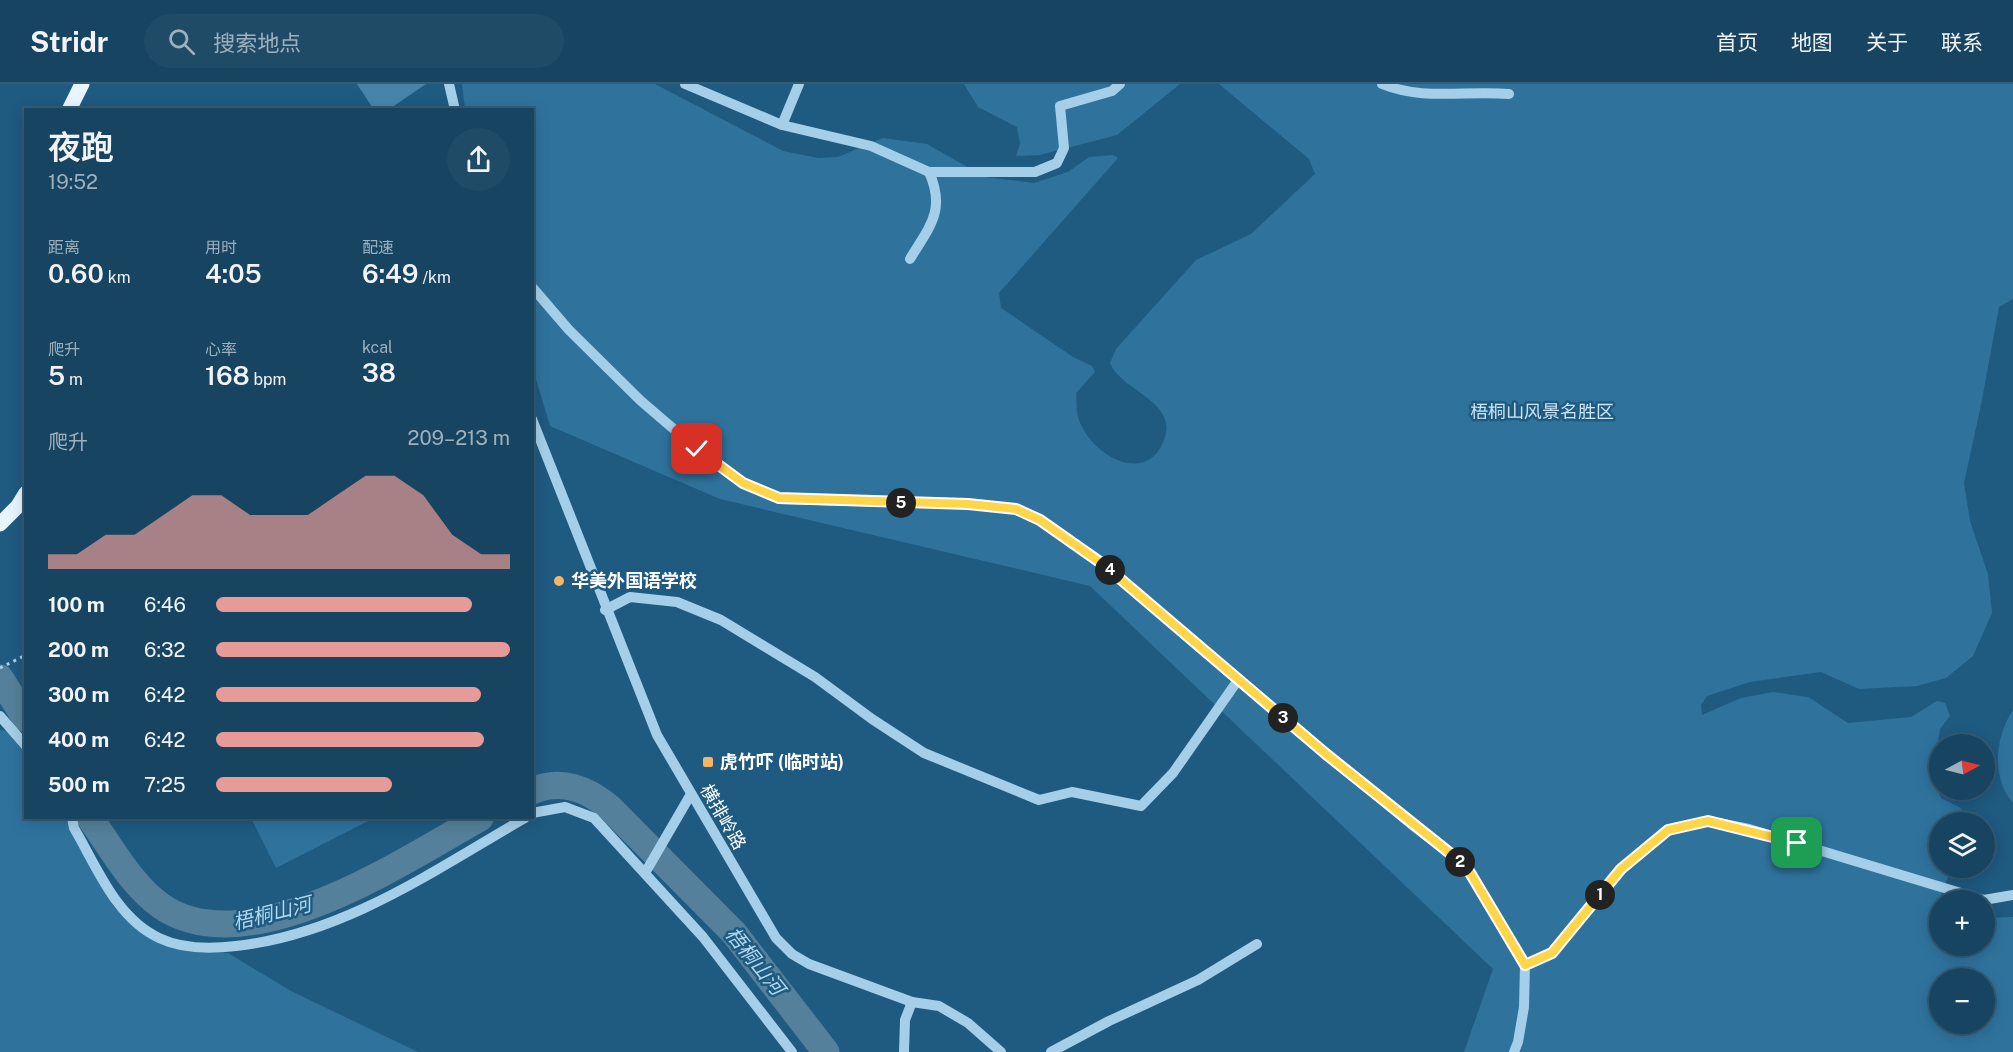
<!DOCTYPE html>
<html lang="zh">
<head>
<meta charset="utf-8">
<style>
  :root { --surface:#174461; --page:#204b67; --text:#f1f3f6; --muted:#9eb0bd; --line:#365c76; --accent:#e69b98 }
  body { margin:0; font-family:"Public Sans","Noto Sans SC",sans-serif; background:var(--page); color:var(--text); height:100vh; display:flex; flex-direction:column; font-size:22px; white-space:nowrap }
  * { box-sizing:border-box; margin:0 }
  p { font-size:20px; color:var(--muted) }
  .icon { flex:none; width:33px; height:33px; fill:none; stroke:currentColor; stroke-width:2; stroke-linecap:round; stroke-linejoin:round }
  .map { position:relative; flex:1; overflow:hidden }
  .sheet { position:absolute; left:24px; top:24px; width:510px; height:711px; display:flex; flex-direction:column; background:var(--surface); border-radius:0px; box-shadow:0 3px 15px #0003,0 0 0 2px var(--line) }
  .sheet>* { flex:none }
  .needle { width:39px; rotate:83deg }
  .tools { position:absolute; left:1929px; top:650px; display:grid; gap:12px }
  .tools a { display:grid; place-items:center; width:66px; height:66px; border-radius:50%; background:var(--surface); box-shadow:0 3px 15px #0003,0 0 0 2px var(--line); font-size:30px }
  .pin { position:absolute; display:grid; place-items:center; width:51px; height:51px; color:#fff; margin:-26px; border-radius:12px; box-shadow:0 3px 9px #0006 }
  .km { position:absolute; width:30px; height:30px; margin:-15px; border-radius:50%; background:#222; color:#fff; font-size:16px; line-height:30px; text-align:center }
  .round { display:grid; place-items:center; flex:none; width:63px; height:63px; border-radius:32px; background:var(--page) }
  .headline { display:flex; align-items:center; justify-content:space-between; height:102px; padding:0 24px }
  h1 { font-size:33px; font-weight:600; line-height:45px }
  .stats { display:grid; grid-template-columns:repeat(3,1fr); gap:9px; height:102px; padding:6px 24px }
  .stats div { display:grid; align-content:center }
  .stats b { font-size:26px; font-weight:600 }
  .stats small { font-size:16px; font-weight:400 }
  .stats p { font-size:16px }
  .chart { height:168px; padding:12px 24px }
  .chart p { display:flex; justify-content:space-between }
  .chart svg { width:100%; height:108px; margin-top:6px; fill:var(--accent); opacity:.7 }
  ul { padding:0 24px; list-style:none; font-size:20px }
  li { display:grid; grid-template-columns:96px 72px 1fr; align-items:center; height:45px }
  li i { height:15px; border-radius:8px; background:var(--accent) }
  header { display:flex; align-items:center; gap:36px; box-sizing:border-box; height:84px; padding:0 30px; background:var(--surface); border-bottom:2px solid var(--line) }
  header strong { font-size:28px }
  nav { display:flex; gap:33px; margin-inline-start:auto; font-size:21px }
  .search { width:420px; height:54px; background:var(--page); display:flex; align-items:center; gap:15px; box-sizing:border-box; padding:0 21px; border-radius:33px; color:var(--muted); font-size:22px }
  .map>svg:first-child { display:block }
  .green { fill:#2f739d; fill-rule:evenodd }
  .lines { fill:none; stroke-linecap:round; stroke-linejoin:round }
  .river { stroke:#55809b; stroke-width:27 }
  .building { fill:#4884aa }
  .path { stroke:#a5cfe8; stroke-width:3; stroke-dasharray:3 4.5; stroke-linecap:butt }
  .minor { stroke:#a5cfe8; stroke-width:10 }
  .major { stroke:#e8f4fe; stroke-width:15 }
  .route-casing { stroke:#fff; stroke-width:12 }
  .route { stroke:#ffd54a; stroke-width:8 }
  .poi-dot { fill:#f6b465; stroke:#1f5a81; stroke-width:2 }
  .labels { text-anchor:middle; stroke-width:5; stroke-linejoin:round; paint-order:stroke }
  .park-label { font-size:18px; fill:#c9e5f6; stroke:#1f5a81 }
  .poi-label { font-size:18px; font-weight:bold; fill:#fff; stroke:#1f5a81; text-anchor:start }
  .street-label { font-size:18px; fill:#fff; stroke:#1f5a81 }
  .water-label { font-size:20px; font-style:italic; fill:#b0d8f0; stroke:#1f5a81 }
</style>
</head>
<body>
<header>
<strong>Stridr</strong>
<div class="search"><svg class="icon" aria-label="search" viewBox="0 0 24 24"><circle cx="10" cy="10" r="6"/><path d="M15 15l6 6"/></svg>搜索地点</div>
<nav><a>首页</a><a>地图</a><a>关于</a><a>联系</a></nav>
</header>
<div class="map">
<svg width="2013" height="968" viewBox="0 0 2013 968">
  <rect width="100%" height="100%" fill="#1f5a81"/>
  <!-- green -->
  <g class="green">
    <path d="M462 0H655L783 67 818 74 838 73 883 54 927 60 985 93 1034 99 1068 88 1089 73 1113 71 1118 74 999 209 1001 224 1073 273 1092 282 1095 288 1076 309C1077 317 1076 328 1079 336 1091 371 1146 403 1164 356 1179 317 1121 307 1110 279L1116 265 1196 176 1251 150 1315 90 1309 75 1219 0H2013V215L1999 223 1981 321 1964 399 1970 437 1988 490 1992 529 1973 572 1946 594 1917 602 1859 605 1821 588 1750 598 1707 612 1701 621 1702 631 1741 614 1773 608 1808 613 1848 639 1911 633 1937 617 1945 619 1950 632 1940 645 1936 671 1934 696 1941 714 1959 723 1973 736 1972 738H1940V783H1952L1939 816 1940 861H1984L1985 834 2013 833V968H1464L1493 885 1090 502 720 415 550 342 533 285 532 26 465 25ZM1940 894H1984V939H1940Z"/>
    <path d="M964 0H1180L1117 51 1040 71 1016 72 1020 60 1017 43 978 23Z"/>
    <path d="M2013 626V719C1991 694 1995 653 2013 626Z"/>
    <path d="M0 646 8 647 25 668 26 734H65L114 823 132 840 198 868 228 869 291 907 418 968H0Z"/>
    <path d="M251 734H374L276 784Z"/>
  </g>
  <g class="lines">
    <!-- river -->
    <g class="river">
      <path d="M0 594 26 635"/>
      <path d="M532 707C561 694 588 705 610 724L734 849 826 968"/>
      <path d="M90 734C111 763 131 801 161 822 248 882 403 777 480 734"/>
    </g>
  </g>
  <!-- building -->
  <path class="building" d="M357 0H426L388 26H374Z"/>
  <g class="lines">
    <!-- path -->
    <path class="path" d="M0 584 26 571"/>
    <!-- minor -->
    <g class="minor">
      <path d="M449 0 455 26"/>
      <path d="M685 0 782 41 871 62 929 88H1035L1057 79 1064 64 1060 22 1112 7 1120 0"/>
      <path d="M1382 0C1423 17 1466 6 1509 10"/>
      <path d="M782 41 799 0"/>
      <path d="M910 175C930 142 946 126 929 88"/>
      <path d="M532 203 569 246 641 317 697 365 743 399 779 415 967 420 1016 425 1040 436 1104 481 1233 592 1411 740 1466 782 1525 881 1524 923 1518 958 1514 968"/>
      <path d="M532 335 657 651 776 854 792 870 809 880 912 918 905 936 904 968"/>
      <path d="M605 526 630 513 677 518 721 536 815 593 872 635 924 669 1039 716 1072 708 1141 722 1173 689 1238 596"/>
      <path d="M0 632 26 662"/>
      <path d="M532 729 565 723 594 734 703 853 792 968"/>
      <path d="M72 734 74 744C97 783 116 834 159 854 182 865 211 865 236 862 344 850 433 787 525 734"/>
      <path d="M645 789 691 710"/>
      <path d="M1984 816 2013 811"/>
      <path d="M1525 881 1552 869 1621 785 1668 746 1708 737 1749 745 1984 816"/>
      <path d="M912 918 939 922 968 939 1001 968"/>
      <path d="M1051 968 1109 937 1198 896 1257 860"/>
    </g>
    <!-- major -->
    <g class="major">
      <path d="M69 26 82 0"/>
      <path d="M0 440 18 422 26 409"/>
    </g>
  </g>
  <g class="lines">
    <!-- route casing -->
    <g class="route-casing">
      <path id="route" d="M697 365 743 399 779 414 968 420 1016 425 1040 436 1104 481 1326 670 1466 782 1525 881 1552 869 1621 785 1668 746 1708 737 1797 759"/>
    </g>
    <!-- route -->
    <use href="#route" class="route"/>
  </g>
  <!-- markers -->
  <g class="poi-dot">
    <circle cx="559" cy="497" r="6"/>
    <rect x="702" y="672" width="12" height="12" rx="3"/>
  </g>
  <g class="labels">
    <!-- park labels -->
    <g class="park-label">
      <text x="1542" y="334">梧桐山风景名胜区</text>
    </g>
    <!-- poi labels -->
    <g class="poi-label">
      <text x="571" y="503">华美外国语学校</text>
      <text x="720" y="684">虎竹吓 (临时站)</text>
    </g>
    <!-- street labels -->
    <g class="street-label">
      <text transform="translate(723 733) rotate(60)" y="6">横排岭路</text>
    </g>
    <!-- water labels -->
    <g class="water-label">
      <text transform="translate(272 829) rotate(-14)" y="7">梧桐山河</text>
      <text transform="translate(755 877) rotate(51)" y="7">梧桐山河</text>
    </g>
  </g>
</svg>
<div class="tools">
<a><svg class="needle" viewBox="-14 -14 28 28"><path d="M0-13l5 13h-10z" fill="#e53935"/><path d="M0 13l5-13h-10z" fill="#9eb0bd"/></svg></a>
<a><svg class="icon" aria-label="layers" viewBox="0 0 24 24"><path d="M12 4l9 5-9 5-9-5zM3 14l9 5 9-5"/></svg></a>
<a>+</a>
<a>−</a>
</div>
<div class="pin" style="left:1797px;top:759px;background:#1e9e55"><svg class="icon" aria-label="arrive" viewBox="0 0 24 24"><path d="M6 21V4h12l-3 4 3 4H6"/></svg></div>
<div class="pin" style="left:697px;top:365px;background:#d93025"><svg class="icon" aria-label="check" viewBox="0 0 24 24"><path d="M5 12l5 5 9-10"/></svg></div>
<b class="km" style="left:1600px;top:811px">1</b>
<b class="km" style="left:1460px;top:778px">2</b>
<b class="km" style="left:1283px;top:634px">3</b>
<b class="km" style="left:1110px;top:486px">4</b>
<b class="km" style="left:901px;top:419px">5</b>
<section class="sheet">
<div class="headline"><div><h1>夜跑</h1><p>19:52</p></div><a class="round"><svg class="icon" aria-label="share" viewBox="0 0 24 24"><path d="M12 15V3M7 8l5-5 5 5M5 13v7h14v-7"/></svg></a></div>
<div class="stats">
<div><p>距离</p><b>0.60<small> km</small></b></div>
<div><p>用时</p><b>4:05</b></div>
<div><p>配速</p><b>6:49<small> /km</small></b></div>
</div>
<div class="stats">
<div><p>爬升</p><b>5<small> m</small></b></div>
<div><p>心率</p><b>168<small> bpm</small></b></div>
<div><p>kcal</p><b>38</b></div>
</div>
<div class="chart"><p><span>爬升</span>209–213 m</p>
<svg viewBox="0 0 160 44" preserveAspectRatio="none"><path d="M0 44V38L10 38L20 30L30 30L40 22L50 14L60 14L70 22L80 22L90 22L100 14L110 6L120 6L130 14L140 30L150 38L160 38V44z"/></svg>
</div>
<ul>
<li><b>100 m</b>6:46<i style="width:87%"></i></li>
<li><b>200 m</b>6:32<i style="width:100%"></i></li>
<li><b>300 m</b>6:42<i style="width:90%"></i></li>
<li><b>400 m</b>6:42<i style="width:91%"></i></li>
<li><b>500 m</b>7:25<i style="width:60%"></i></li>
</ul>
</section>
</div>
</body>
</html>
